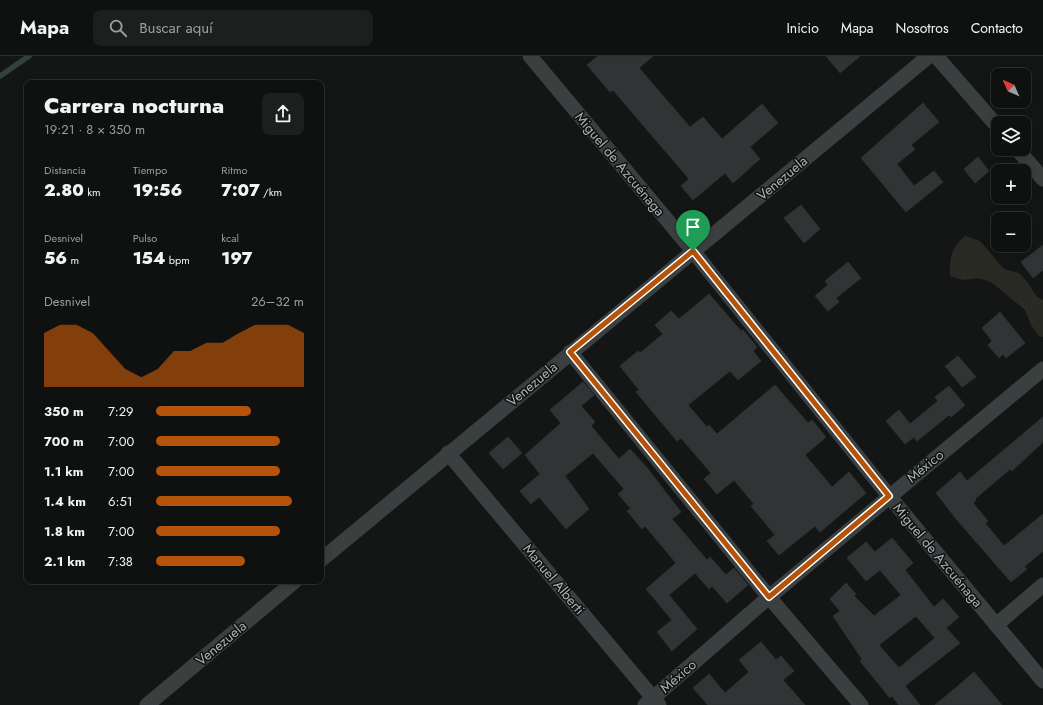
<!DOCTYPE html>
<html lang="es">
<head>
<meta charset="utf-8">
<style>
  :root { --surface:#0f1010; --page:#1d1e1e; --text:#f1f3f6; --muted:#9b9d9f; --line:#2f3030; --accent:#b45309 }
  body { margin:0; font-family:Jost,sans-serif; background:var(--page); color:var(--text); height:100vh; display:flex; flex-direction:column; font-size:15px; white-space:nowrap }
  * { box-sizing:border-box; margin:0 }
  p { font-size:13px; color:var(--muted) }
  .icon { flex:none; width:22px; height:22px; fill:none; stroke:currentColor; stroke-width:2; stroke-linecap:round; stroke-linejoin:round }
  .map { position:relative; flex:1; overflow:hidden }
  .details { position:absolute; left:24px; top:24px; width:300px; height:504px; display:flex; flex-direction:column; background:var(--surface); border-radius:8px; box-shadow:0 2px 10px #0003,0 0 0 1px var(--line) }
  .details>* { flex:none }
  .needle { width:26px; rotate:315deg }
  .controls { position:absolute; left:991px; top:12px; display:grid; gap:8px }
  .controls a { display:grid; place-items:center; width:40px; height:40px; border-radius:8px; background:var(--surface); box-shadow:0 2px 10px #0003,0 0 0 1px var(--line); font-size:20px }
  .pin { position:absolute; display:grid; place-items:center; width:34px; height:34px; color:#fff; margin:-41px -17px; border-radius:50% 50% 50% 0; rotate:-45deg; box-shadow:0 0 4px #0007 }
  .pin .icon { rotate:45deg }
  .round { display:grid; place-items:center; flex:none; width:42px; height:42px; border-radius:8px; background:var(--page) }
  .overview { display:flex; align-items:center; justify-content:space-between; height:68px; padding:0 20px }
  h1 { font-size:22px; font-weight:800; line-height:30px }
  .metrics { display:grid; grid-template-columns:repeat(3,1fr); gap:6px; height:68px; padding:4px 20px }
  .metrics div { display:grid; align-content:center }
  .metrics b { font-size:17px; font-weight:800 }
  .metrics small { font-size:11px; font-weight:400 }
  .metrics p { font-size:11px }
  .chart { height:112px; padding:8px 20px }
  .chart p { display:flex; justify-content:space-between }
  .chart svg { width:100%; height:72px; margin-top:4px; fill:var(--accent); opacity:.7 }
  ul { padding:0 20px; list-style:none; font-size:13px }
  li { display:grid; grid-template-columns:64px 48px 1fr; align-items:center; height:30px }
  li i { height:10px; border-radius:5px; background:var(--accent) }
  header { display:flex; align-items:center; gap:24px; box-sizing:border-box; height:56px; padding:0 20px; background:var(--surface); border-bottom:1px solid var(--line) }
  header strong { font-size:19px }
  nav { display:flex; gap:22px; margin-inline-start:auto; font-size:14px }
  .search { width:280px; height:36px; background:var(--page); display:flex; align-items:center; gap:10px; box-sizing:border-box; padding:0 14px; border-radius:8px; color:var(--muted); font-size:15px }
  .map>svg:first-child { display:block }
  .green { fill:#292a23 }
  .lines { fill:none; stroke-linecap:round; stroke-linejoin:round }
  .stream { stroke:#32413a; stroke-width:5.5 }
  .building { fill:#313435; stroke:#2e3132; fill-rule:evenodd }
  .street { stroke:#3a3f3f; stroke-width:15 }
  .route-casing { stroke:#fff; stroke-width:8 }
  .route { stroke:#b45309; stroke-width:5 }
  .labels { text-anchor:middle; stroke-width:3; stroke-linejoin:round; paint-order:stroke }
  .street-label { font-size:14px; fill:#a7b5b2; stroke:#0f1011 }
</style>
</head>
<body>
<header>
<strong>Mapa</strong>
<div class="search"><svg class="icon" aria-label="search" viewBox="0 0 24 24"><circle cx="10" cy="10" r="6"/><path d="M15 15l6 6"/></svg>Buscar aquí</div>
<nav><a>Inicio</a><a>Mapa</a><a>Nosotros</a><a>Contacto</a></nav>
</header>
<div class="map">
<svg width="1043" height="649" viewBox="0 0 1043 649">
  <rect width="100%" height="100%" fill="#141616"/>
  <!-- green -->
  <path class="green" d="M965 180 980 185 1004 213 1019 217 1029 228 1036 240 1043 244V281L1039 280 1031 269 1025 254 991 226 978 222 963 224 950 220C950 200 950 194 965 180Z"/>
  <g class="lines">
    <!-- stream -->
    <path class="stream" d="M0 20 29 0"/>
  </g>
  <!-- building -->
  <g class="building">
    <path d="M598 0H653L639 12 690 71 703 61 722 83 762 48 778 67 750 91 760 103 733 127 725 117 693 144 681 130 689 123 613 34 610 36 587 9Z"/>
    <path d="M826 0H860L840 17Z"/>
    <path d="M923 47 939 66 911 89 915 93 897 108 914 130 934 115 943 126 906 156 861 102Z"/>
    <path d="M978 101 989 115 975 127 964 113Z"/>
    <path d="M801 149 820 173 804 187 784 162Z"/>
    <path d="M1043 189V214L1033 222 1021 206Z"/>
    <path d="M848 206 861 222 836 242 839 246 828 255 815 240 828 229 825 225Z"/>
    <path d="M709 238 741 275 743 274 757 291 753 295 761 305 738 324 730 315 688 349 707 371 709 369 717 378 775 329 808 367 812 364 826 381 805 399 832 431 849 416 866 437 820 476 815 470 779 499 767 485 775 479 751 450 754 448 734 424 717 438 704 423 711 417 681 382 677 385 636 336 639 334 620 310 638 295 640 297 663 278 655 269 671 255 679 263Z"/>
    <path d="M1000 256 1025 287 1006 302 1003 298 999 302 988 289 992 285 982 272Z"/>
    <path d="M958 300 976 321 962 331 945 310Z"/>
    <path d="M583 326 594 339 581 350 595 366 591 370 619 403 630 393 648 413 681 456 672 463 707 504 710 501 726 519 734 512 748 529 727 547 712 530 709 533 695 517 669 539 697 573 672 595 657 576 672 564 646 533 676 507 645 470 642 473 627 455 631 453 618 438 624 433 593 397 565 420 589 453 566 473 539 441 531 448 520 435 540 418 525 399 561 367 550 354Z"/>
    <path d="M949 330 965 349 951 361 949 359 917 385 914 381 905 388 886 365 899 354 910 368 938 345 935 341Z"/>
    <path d="M1043 361V386L1012 415 1010 413 975 443 976 444 973 447 988 465 985 467 1004 490 1043 458V495L1024 511 1027 513 1011 526 957 464 936 437 960 416 967 425Z"/>
    <path d="M508 381 522 397 503 413 489 397Z"/>
    <path d="M892 482 913 507 905 514 934 551 943 543 959 561 946 572 960 587 905 630 920 649H899L892 640 890 642 860 605 862 603 833 560 840 555 830 543 846 527 856 538 854 540 874 560 901 539 880 514 866 525 847 502 866 486 875 496ZM916 560 935 582 899 612 879 589Z"/>
    <path d="M761 586 776 604 781 600 794 615 783 624 805 649H708L693 632 709 618 725 637 749 616 739 604Z"/>
    <path d="M974 616 1002 649H935L959 629Z"/>
  </g>
  <g class="lines">
    <!-- street -->
    <g class="street">
      <path d="M530 0 693 195 889 440 1043 625"/>
      <path d="M936 0 998 71"/>
      <path d="M1017 93 1043 123"/>
      <path d="M570 296 769 541 861 649"/>
      <path d="M448 397 659 649"/>
      <path d="M321 504 929 0"/>
      <path d="M996 569 1043 529"/>
      <path d="M147 649 295 525"/>
      <path d="M645 649 769 541 1043 313"/>
    </g>
  </g>
  <g class="lines">
    <!-- route casing -->
    <g class="route-casing">
      <path id="route" d="M693 195 889 440 769 541 570 296Z"/>
    </g>
    <!-- route -->
    <use href="#route" class="route"/>
  </g>
  <g class="labels">
    <!-- street labels -->
    <g class="street-label">
      <text transform="translate(620 108) rotate(50)" y="5">Miguel de Azcuénaga</text>
      <text transform="translate(782 122) rotate(-40)" y="5">Venezuela</text>
      <text transform="translate(532 328) rotate(-40)" y="5">Venezuela</text>
      <text transform="translate(925 410) rotate(-39)" y="5">México</text>
      <text transform="translate(938 499) rotate(50)" y="5">Miguel de Azcuénaga</text>
      <text transform="translate(554 523) rotate(50)" y="5">Manuel Alberti</text>
      <text transform="translate(221 587) rotate(-40)" y="5">Venezuela</text>
      <text transform="translate(678 620) rotate(-41)" y="5">México</text>
    </g>
  </g>
</svg>
<div class="controls">
<a><svg class="needle" viewBox="-14 -14 28 28"><path d="M0-13l5 13h-10z" fill="#e53935"/><path d="M0 13l5-13h-10z" fill="#9b9d9f"/></svg></a>
<a><svg class="icon" aria-label="layers" viewBox="0 0 24 24"><path d="M12 4l9 5-9 5-9-5zM3 14l9 5 9-5"/></svg></a>
<a>+</a>
<a>−</a>
</div>
<div class="pin" style="left:693px;top:195px;background:#1e9e55"><svg class="icon" aria-label="arrive" viewBox="0 0 24 24"><path d="M6 21V4h12l-3 4 3 4H6"/></svg></div>
<section class="details">
<div class="overview"><div><h1>Carrera nocturna</h1><p>19:21 · 8 × 350 m</p></div><a class="round"><svg class="icon" aria-label="share" viewBox="0 0 24 24"><path d="M12 15V3M7 8l5-5 5 5M5 13v7h14v-7"/></svg></a></div>
<div class="metrics">
<div><p>Distancia</p><b>2.80<small> km</small></b></div>
<div><p>Tiempo</p><b>19:56</b></div>
<div><p>Ritmo</p><b>7:07<small> /km</small></b></div>
</div>
<div class="metrics">
<div><p>Desnivel</p><b>56<small> m</small></b></div>
<div><p>Pulso</p><b>154<small> bpm</small></b></div>
<div><p>kcal</p><b>197</b></div>
</div>
<div class="chart"><p><span>Desnivel</span>26–32 m</p>
<svg viewBox="0 0 160 44" preserveAspectRatio="none"><path d="M0 44V11L10 6L20 6L30 11L40 22L50 33L60 38L70 33L80 22L90 22L100 17L110 17L120 11L130 6L140 6L150 6L160 11V44z"/></svg>
</div>
<ul>
<li><b>350 m</b>7:29<i style="width:64%"></i></li>
<li><b>700 m</b>7:00<i style="width:84%"></i></li>
<li><b>1.1 km</b>7:00<i style="width:84%"></i></li>
<li><b>1.4 km</b>6:51<i style="width:92%"></i></li>
<li><b>1.8 km</b>7:00<i style="width:84%"></i></li>
<li><b>2.1 km</b>7:38<i style="width:60%"></i></li>
</ul>
</section>
</div>
</body>
</html>
